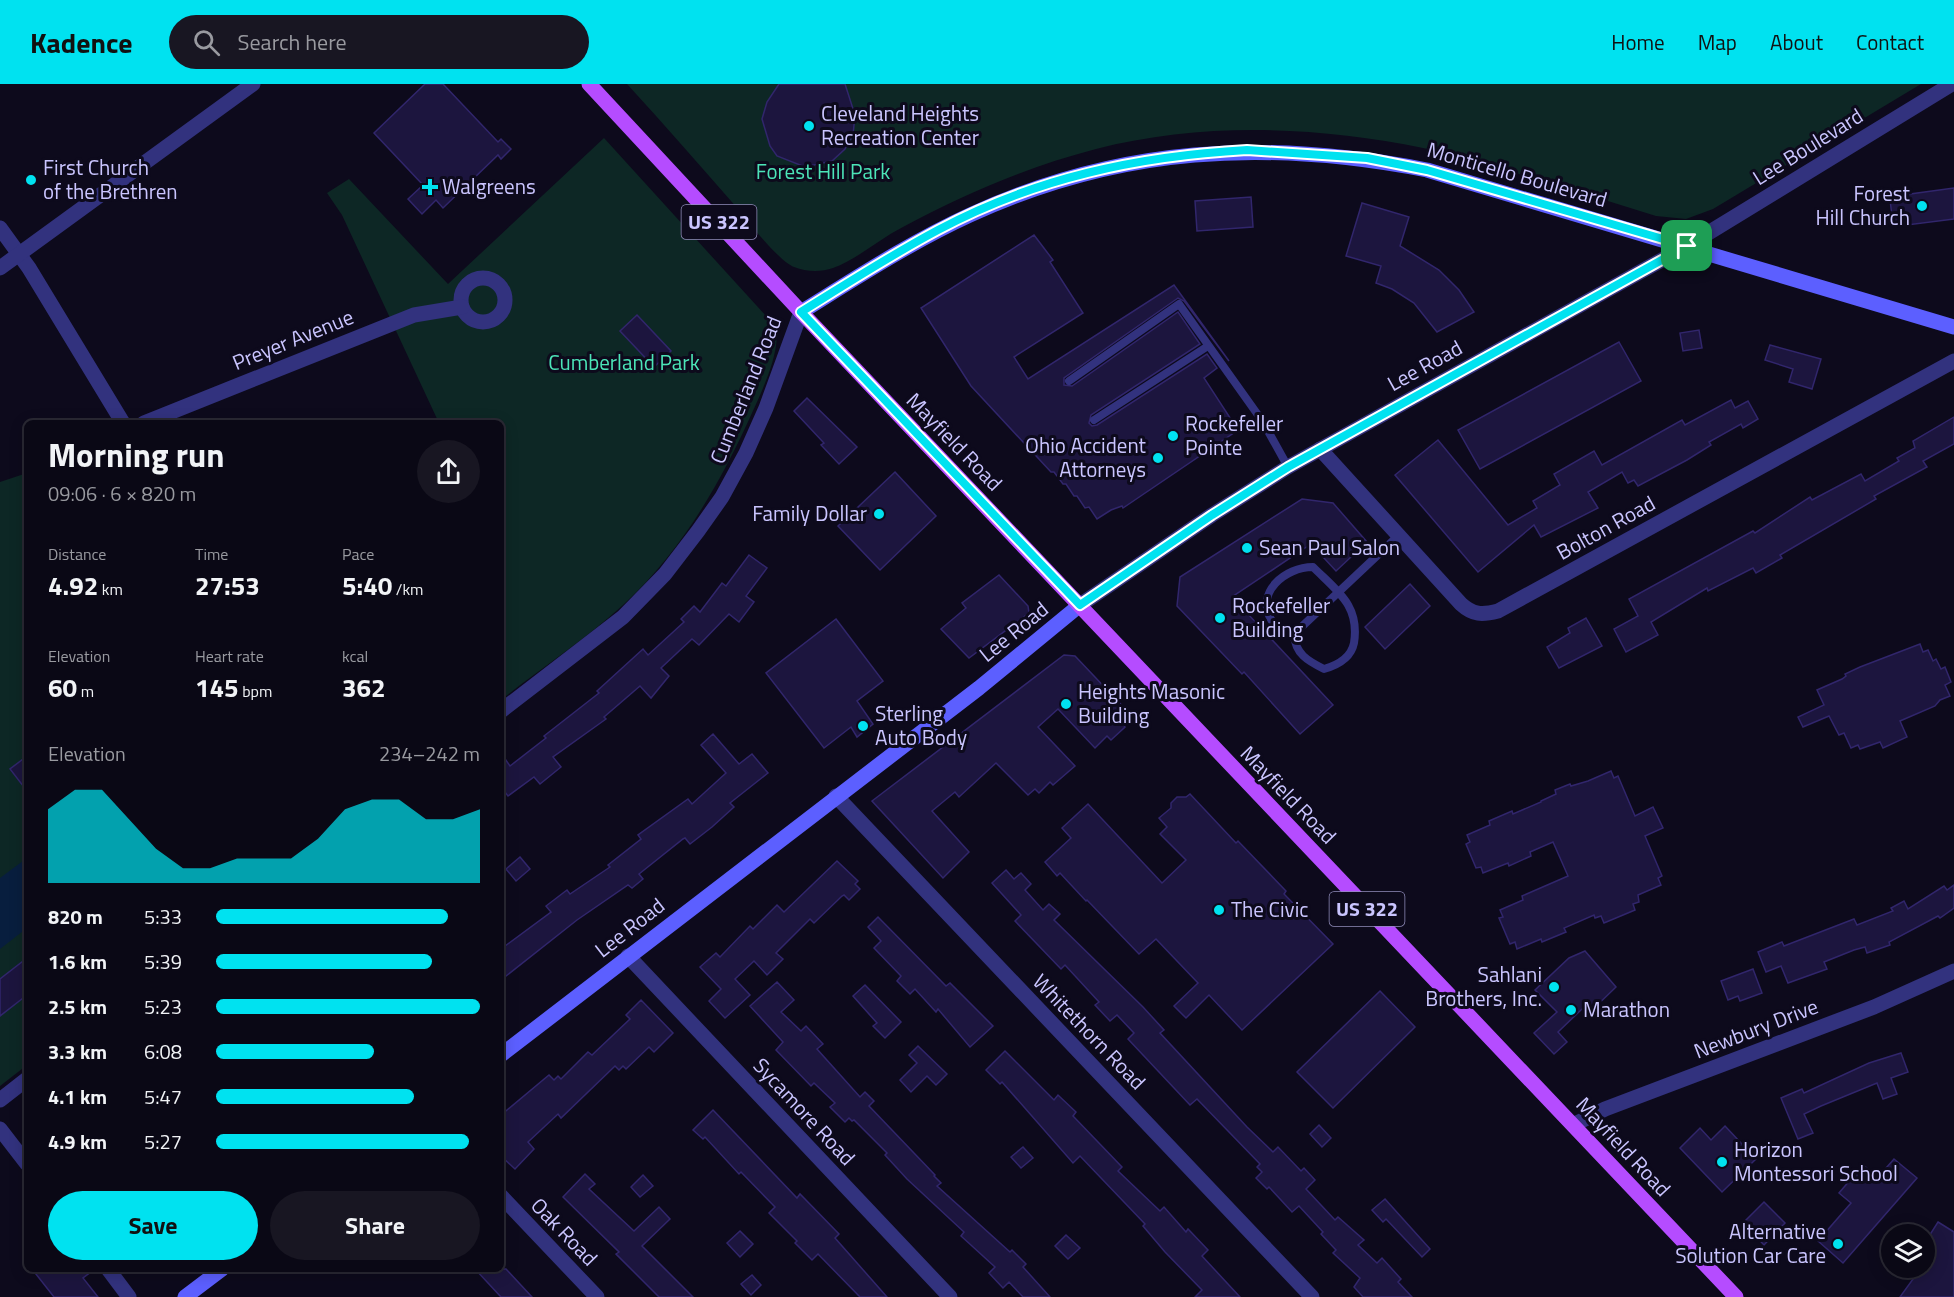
<!DOCTYPE html>
<html lang="en">
<head>
<meta charset="utf-8">
<style>
  :root { --surface:#0a0815; --page:#181622; --text:#f1f3f6; --muted:#999aa0; --line:#2a2934; --accent:#00e2f0 }
  body { margin:0; font-family:"Titillium Web",sans-serif; background:var(--page); color:var(--text); height:100vh; display:flex; flex-direction:column; font-size:22px; white-space:nowrap }
  * { box-sizing:border-box; margin:0 }
  p { font-size:20px; color:var(--muted) }
  .icon { flex:none; width:33px; height:33px; fill:none; stroke:currentColor; stroke-width:2; stroke-linecap:round; stroke-linejoin:round }
  .map { position:relative; flex:1; overflow:hidden }
  .side { position:absolute; left:24px; top:336px; width:480px; height:852px; display:flex; flex-direction:column; background:var(--surface); border-radius:9px; box-shadow:0 3px 15px #0003,0 0 0 2px var(--line) }
  .side>* { flex:none }
  .tools { position:absolute; left:1881px; top:1140px; display:grid; gap:12px }
  .tools a { display:grid; place-items:center; width:54px; height:54px; border-radius:50%; background:var(--surface); box-shadow:0 3px 15px #0003,0 0 0 2px var(--line); font-size:30px }
  .pin { position:absolute; display:grid; place-items:center; width:51px; height:51px; color:#fff; margin:-26px; border-radius:12px; box-shadow:0 3px 9px #0006 }
  .round { display:grid; place-items:center; flex:none; width:63px; height:63px; border-radius:32px; background:var(--page) }
  .summary { display:flex; align-items:center; justify-content:space-between; height:102px; padding:0 24px }
  h1 { font-size:33px; font-weight:700; line-height:45px }
  .figures { display:grid; grid-template-columns:repeat(3,1fr); gap:9px; height:102px; padding:6px 24px }
  .figures div { display:grid; align-content:center }
  .figures b { font-size:26px; font-weight:700 }
  .figures small { font-size:16px; font-weight:400 }
  .figures p { font-size:16px }
  .chart { height:168px; padding:12px 24px }
  .chart p { display:flex; justify-content:space-between }
  .chart svg { width:100%; height:108px; margin-top:6px; fill:var(--accent); opacity:.7 }
  .cta { display:flex; gap:12px; margin-top:auto; padding:12px 24px }
  .cta a { flex:1; height:69px; border-radius:36px; background:var(--accent); color:#111; font-size:24px; font-weight:700; line-height:69px; text-align:center }
  .cta a+a { background:var(--page); color:var(--text) }
  ul { padding:0 24px; list-style:none; font-size:20px }
  li { display:grid; grid-template-columns:96px 72px 1fr; align-items:center; height:45px }
  li i { height:15px; border-radius:8px; background:var(--accent) }
  header { display:flex; align-items:center; gap:36px; box-sizing:border-box; height:84px; padding:0 30px; background:var(--accent); color:#111 }
  header strong { font-size:28px }
  nav { display:flex; gap:33px; margin-inline-start:auto; font-size:21px }
  .search { width:420px; height:54px; background:var(--page); display:flex; align-items:center; gap:15px; box-sizing:border-box; padding:0 21px; border-radius:33px; color:var(--muted); font-size:22px }
  .map>svg:first-child { display:block }
  .green { fill:#0d2725 }
  .water { fill:#081e3e }
  .building { fill:#1c153e; stroke:#31266c; stroke-width:1.5 }
  .lines { fill:none; stroke-linecap:round; stroke-linejoin:round }
  .service { stroke:#32327e; stroke-width:8 }
  .minor { stroke:#32327e; stroke-width:15 }
  .tertiary { stroke:#32327e; stroke-width:15 }
  .secondary { stroke:#5c5fff; stroke-width:15 }
  .primary { stroke:#b54cff; stroke-width:15 }
  .route-casing { stroke:#fff; stroke-width:12 }
  .route { stroke:#00e2f0; stroke-width:8 }
  .poi-dot { fill:#00e2f0; stroke:#0d0a1c; stroke-width:2 }
  .labels { text-anchor:middle; stroke-width:6; stroke-linejoin:round; paint-order:stroke }
  .shield { fill:#0d0a1c; stroke:#918dbb; stroke-width:1.5 }
  .shield-label { font-size:20px; font-weight:bold; fill:#cac5ff }
  .poi-label { font-size:21px; fill:#cac5ff; stroke:#0d0a1c; text-anchor:start }
  .street-label { font-size:21px; fill:#cac5ff; stroke:#0d0a1c }
  .park-label { font-size:21px; fill:#4ce5b8; stroke:#0d0a1c }
</style>
</head>
<body>
<header>
<strong>Kadence</strong>
<div class="search"><svg class="icon" aria-label="search" viewBox="0 0 24 24"><circle cx="10" cy="10" r="6"/><path d="M15 15l6 6"/></svg>Search here</div>
<nav><a>Home</a><a>Map</a><a>About</a><a>Contact</a></nav>
</header>
<div class="map">
<svg width="1954" height="1213" viewBox="0 0 1954 1213">
  <rect width="100%" height="100%" fill="#0d0a1c"/>
  <!-- green -->
  <g class="green">
    <path d="M627 0H1921L1713 125 1686 135 1656 132C1601 115 1546 97 1490 82 1468 76 1445 68 1423 64 1316 42 1202 38 1096 65 1027 83 965 110 903 143 879 155 858 175 833 184 821 188 807 188 794 183 779 177 749 139 738 125 701 83 665 41 627 0Z"/>
    <path d="M604 54 776 243C781 267 762 307 752 329 720 400 681 468 623 521 586 555 541 584 501 616V339H439L342 131 327 109 349 95 448 200Z"/>
    <path d="M27 389V981L0 1002V398Z"/>
  </g>
  <!-- water -->
  <path class="water" d="M27 774V844L0 865V794Z"/>
  <!-- building -->
  <g class="building">
    <path d="M425 0H443L498 58 501 55 511 65 501 75 498 71 443 124 436 116 422 130 408 115 423 101 374 49Z"/>
    <path d="M779 0H845L855 31 853 51 845 65 832 77 805 83 777 72 770 62 762 35 767 18Z"/>
    <path d="M1954 104V135L1907 141 1906 137 1893 139 1890 116 1903 115V111Z"/>
    <path d="M1251 113 1253 143 1197 147 1195 117Z"/>
    <path d="M1362 119 1409 133 1400 162 1439 186 1459 206 1474 228 1437 248 1414 219 1392 205 1376 199 1381 182 1346 172Z"/>
    <path d="M1034 151 1053 176 1050 178 1083 229 1014 273 1028 295 1174 201 1229 277 1184 217 1178 214 1064 294V301L1072 302 1178 228 1200 260 1091 331 1089 339 1092 342 1097 341 1207 270 1217 284 1204 294 1238 346 1123 424 1122 422 1111 426 1097 435 1089 423 1085 424 1077 412H1074L1066 400H1063L1054 388H1051L971 302 921 224Z"/>
    <path d="M637 231 671 267 654 283 620 247Z"/>
    <path d="M1699 246 1702 264 1683 267 1680 249Z"/>
    <path d="M1619 258 1641 297 1480 385 1458 346Z"/>
    <path d="M1770 261 1821 275 1812 305 1789 298 1793 285 1765 276Z"/>
    <path d="M807 314 857 363 839 380 821 361 824 359 794 327Z"/>
    <path d="M1731 316 1735 324 1748 317 1758 335 1743 344 1741 340 1709 358 1711 361 1687 376 1638 402 1634 396 1628 399 1622 388 1588 408 1598 424 1541 453 1534 441 1478 488 1395 391 1438 356 1508 441 1537 424 1533 417 1560 401 1554 390 1594 367 1602 381 1682 336 1685 341Z"/>
    <path d="M1954 333V360L1923 377 1927 383 1874 412 1876 415 1780 471 1782 474 1756 489 1753 484 1708 507 1707 504 1651 538 1658 551 1626 568 1614 545 1638 532 1629 515 1753 447 1755 449 1810 413 1812 416 1861 390 1865 397 1899 377 1897 374 1915 364 1913 357Z"/>
    <path d="M895 388 936 432 880 486 838 442Z"/>
    <path d="M1302 415 1333 419 1367 458 1336 487 1311 460 1232 513 1333 621 1300 650 1244 588 1242 590 1177 522 1180 493Z"/>
    <path d="M749 471 767 484 746 512 754 518 739 538 729 530 699 561 692 555 661 584 669 592 651 614 640 602 604 633 606 635 553 673 561 683 540 700 534 693 508 712 501 703V669L510 682 546 654 544 652 599 609 597 607 643 565 648 571 684 538 681 535 694 522 700 528 722 499 726 502Z"/>
    <path d="M999 491 1028 522 1029 529 969 574 941 545 966 524 962 519Z"/>
    <path d="M1410 500 1430 522 1385 565 1365 543Z"/>
    <path d="M1586 534 1602 562 1559 584 1547 563 1570 549 1568 544Z"/>
    <path d="M836 535 883 597 857 617 873 640 857 653 851 643 824 664 766 589Z"/>
    <path d="M1920 560 1923 568 1928 566 1933 577 1936 575 1941 585 1945 583 1951 598 1945 601 1950 612 1940 616 1935 622 1900 637 1907 653 1883 664 1880 658 1860 665 1858 661 1851 664 1844 649 1839 651 1829 632 1803 643 1798 633 1824 621 1817 606 1842 595 1846 592 1845 590 1860 583Z"/>
    <path d="M1064 571 1075 572 1130 630 1122 638 1125 643 1111 656 1107 652 1095 664 1058 625 1038 643 1075 682 1053 701 1050 698 1039 709 1035 705 1028 711 996 679 959 713 955 708 932 727 969 768 943 794 872 717Z"/>
    <path d="M713 650 739 680 752 670 768 689 730 719 734 723 712 743 690 760 685 754 683 755 639 790 643 795 632 804 628 801 577 836 501 896V865L551 828 546 822 567 806 570 810 610 783 608 781 641 755 638 751 688 715 692 720 726 689 701 661Z"/>
    <path d="M27 672V707L10 685Z"/>
    <path d="M1611 687 1614 694 1618 692 1635 732 1653 723 1663 744 1645 752 1662 792 1658 794 1661 801 1638 811 1639 818 1633 820 1635 826 1604 839 1601 832 1595 834 1594 831 1564 844 1566 848 1542 858 1541 855 1517 865 1515 858 1510 860 1499 834 1503 833 1500 826 1523 816 1522 812 1568 792 1553 758 1530 768 1531 772 1509 782 1508 779 1483 789 1481 783 1476 784 1466 760 1470 758 1467 751 1490 741 1489 737 1512 727 1513 730 1541 718V717L1556 710 1555 706 1570 700 1571 702 1588 697Z"/>
    <path d="M1190 710 1236 759 1238 757 1286 807 1284 810 1333 860 1242 946 1209 911 1186 934 1174 922 1198 899 1156 855 1139 870 1087 816 1086 817 1060 789 1057 792 1045 778 1071 754 1062 744 1088 720 1162 799 1186 776 1160 750 1167 743 1159 734 1171 724V719L1177 713H1186Z"/>
    <path d="M520 773 530 785 516 797 506 785Z"/>
    <path d="M837 777 858 797 855 800 860 805 849 816 844 811 842 812 814 839 810 835 776 869 783 875 767 891 754 877 735 895 750 911 725 934 709 917 721 905 700 883 716 869 720 873 750 842 753 845 777 821 784 828Z"/>
    <path d="M1006 786 1014 795 1021 789 1031 800 1025 806 1043 826 1049 820 1060 830 1054 836 1143 923 1164 946 1160 949 1247 1043 1273 1068 1278 1063 1301 1087 1304 1084 1315 1096 1306 1105 1335 1136 1338 1133 1364 1156 1358 1161 1377 1179 1382 1174 1401 1195 1398 1198 1412 1213H1363L1354 1203 1360 1194 1333 1169 1336 1166 1321 1150 1323 1148 1299 1122 1292 1128 1269 1103 1267 1105 1256 1094 1262 1088 1257 1083 1260 1080 1197 1015 1190 1021 1128 955 1134 949 1117 931 1110 937 1095 921 1099 918 1065 881 1061 885 1015 837 1021 831 992 799Z"/>
    <path d="M1954 801V824L1940 834 1938 832 1889 858 1890 861 1867 869 1865 863 1854 866 1824 878 1827 885 1788 899 1781 882 1766 888 1758 868 1782 858 1784 862 1854 835 1857 841 1893 827 1891 824 1904 817 1908 825 1944 802 1947 806Z"/>
    <path d="M878 833 946 902 950 899 993 942 970 963 938 925 936 928 915 905 910 910 897 897 901 892 874 864 881 857 868 843Z"/>
    <path d="M1585 867 1616 903 1587 931 1582 925 1558 948 1567 958 1554 970 1534 949 1557 928 1535 906 1569 874Z"/>
    <path d="M27 874V911L0 932V895Z"/>
    <path d="M1753 885 1762 909 1740 917 1738 912 1728 916 1721 897Z"/>
    <path d="M777 898 794 916 781 928 801 947 806 942 823 960 817 965 860 1013 865 1008 874 1017 869 1022 935 1091 934 1092 941 1099 937 1102 1010 1168 1012 1166 1026 1180 1023 1183 1050 1213H1023L1009 1198 1003 1204 989 1189 995 1183 961 1152 964 1148 907 1095 885 1071 887 1069 854 1036 852 1037 849 1034 845 1038 830 1023 835 1019 814 999 811 1002 776 966 783 958 750 922Z"/>
    <path d="M865 901 901 938 885 954 873 942 877 939 853 912Z"/>
    <path d="M1380 907 1415 943 1333 1024 1297 988Z"/>
    <path d="M641 916 673 949 654 968 649 963 626 985 623 982 619 986 615 982 561 1034 558 1030 528 1058 534 1065 515 1085 501 1072V1031L549 991 554 996 558 992 561 995 588 968 592 971 630 935 626 931Z"/>
    <path d="M918 962 947 990 936 1001 927 992 911 1008 900 996 917 979 909 971Z"/>
    <path d="M1005 967 1054 1016 1058 1011 1076 1028 1073 1032 1122 1083 1118 1087 1160 1127 1164 1123 1186 1148 1188 1145 1208 1166 1202 1172 1240 1213H1195L1202 1206 1165 1168 1143 1142 1145 1140 1080 1072 1073 1079 1002 998 1000 1000 986 986Z"/>
    <path d="M1901 969 1908 988 1891 994 1897 1010 1883 1015 1877 999 1821 1022 1804 1030 1813 1049 1798 1055 1781 1014 1802 1005 1804 1009 1869 979Z"/>
    <path d="M713 1026 797 1114 800 1110 839 1150 835 1154 887 1213H860L818 1170 812 1176 795 1159 797 1157 769 1129 775 1123 741 1088 739 1090 705 1053 703 1055 693 1046Z"/>
    <path d="M1319 1041 1331 1054 1322 1063 1310 1050Z"/>
    <path d="M1725 1042 1756 1075 1722 1108 1680 1064 1700 1044 1711 1056Z"/>
    <path d="M1023 1063 1033 1074 1021 1084 1011 1073Z"/>
    <path d="M1894 1075 1917 1094 1843 1179 1818 1157 1851 1119 1839 1109 1863 1081 1878 1093Z"/>
    <path d="M585 1090 595 1100 589 1105 634 1147 659 1123 670 1135 642 1162 693 1213H659L616 1170 619 1168 563 1113Z"/>
    <path d="M643 1091 653 1102 640 1113 631 1103Z"/>
    <path d="M1385 1115 1430 1165 1422 1173 1386 1135 1383 1138 1372 1126Z"/>
    <path d="M1764 1118 1785 1139 1764 1161 1743 1139Z"/>
    <path d="M1938 1138 1954 1148V1213H1900L1921 1184H1924V1160Z"/>
    <path d="M740 1147 753 1160 740 1173 727 1159Z"/>
    <path d="M1066 1151 1080 1164 1068 1175 1055 1162Z"/>
    <path d="M32 1185H95L83 1194 98 1213H54Z"/>
    <path d="M475 1185H506L532 1213H501Z"/>
    <path d="M752 1191 761 1201 751 1211 741 1200Z"/>
  </g>
  <g class="lines">
    <!-- service -->
    <g class="service">
      <path d="M1069 297 1179 220 1263 338 1288 383"/>
      <path d="M1094 336 1208 262"/>
      <path d="M1294 550C1283 549 1278 547 1272 537 1254 509 1285 483 1313 483 1337 507 1360 521 1354 559 1351 574 1338 581 1324 585 1308 577 1295 570 1294 550L1398 452"/>
    </g>
    <!-- minor -->
    <g class="minor">
      <path d="M0 144 29 184 123 339"/>
      <circle cx="483" cy="216" r="22"/>
      <path d="M144 339 414 231 462 223"/>
      <path d="M1320 365 1461 520C1473 531 1482 531 1498 527L1954 277"/>
      <path d="M501 627 623 533 665 490 698 447 722 413 746 369 766 324 801 228"/>
      <path d="M836 712 1312 1213"/>
      <path d="M628 872 950 1213"/>
      <path d="M0 1016 27 995"/>
      <path d="M1573 1041 1605 1025 1874 923 1954 887"/>
      <path d="M0 1045 27 1080"/>
      <path d="M501 1112 597 1213"/>
      <path d="M108 1185 129 1213"/>
    </g>
    <!-- tertiary -->
    <g class="tertiary">
      <path d="M0 184 253 0"/>
      <path d="M1080 521 1212 431 1288 383 1687 162 1952 0"/>
    </g>
    <!-- secondary -->
    <g class="secondary">
      <path d="M801 228C856 194 911 158 970 131 1120 62 1266 55 1427 86L1954 243"/>
      <path d="M501 971 979 604 1080 521"/>
      <path d="M185 1213 222 1185"/>
    </g>
    <!-- primary -->
    <path class="primary" d="M589 0 801 228 1736 1213"/>
  </g>
  <g class="lines">
    <!-- route casing -->
    <g class="route-casing">
      <path id="route" d="M1247 66 1367 74 1427 86 1687 162 1288 383 1212 431 1080 521 801 228C846 200 891 171 938 146 1035 94 1138 72 1247 66Z"/>
    </g>
    <!-- route -->
    <use href="#route" class="route"/>
  </g>
  <!-- markers -->
  <g class="poi-dot">
    <circle cx="809" cy="42" r="6"/>
    <circle cx="31" cy="96" r="6"/>
    <path d="M427 94h6v6h6v6h-6v6h-6v-6h-6v-6h6z"/>
    <circle cx="1922" cy="122" r="6"/>
    <circle cx="1173" cy="352" r="6"/>
    <circle cx="1158" cy="374" r="6"/>
    <circle cx="879" cy="430" r="6"/>
    <circle cx="1247" cy="464" r="6"/>
    <circle cx="1220" cy="534" r="6"/>
    <circle cx="1066" cy="620" r="6"/>
    <circle cx="863" cy="642" r="6"/>
    <circle cx="1219" cy="826" r="6"/>
    <circle cx="1554" cy="903" r="6"/>
    <circle cx="1571" cy="926" r="6"/>
    <circle cx="1722" cy="1078" r="6"/>
    <circle cx="1838" cy="1160" r="6"/>
  </g>
  <g class="labels">
    <!-- shield labels -->
    <g class="shield">
      <rect x="681.5" y="121" width="75" height="34" rx="4.5"/>
      <rect x="1329.5" y="808" width="75" height="34" rx="4.5"/>
    </g>
    <g class="shield-label">
      <text x="719" y="145">US 322</text>
      <text x="1367" y="832">US 322</text>
    </g>
    <!-- poi labels -->
    <g class="poi-label">
      <text x="821" y="37">Cleveland Heights<tspan x="821" dy="24">Recreation Center</tspan></text>
      <text x="43" y="91">First Church<tspan x="43" dy="24">of the Brethren</tspan></text>
      <text x="442" y="110">Walgreens</text>
      <text x="1910" y="117" text-anchor="end">Forest<tspan x="1910" dy="24">Hill Church</tspan></text>
      <text x="1185" y="347">Rockefeller<tspan x="1185" dy="24">Pointe</tspan></text>
      <text x="1146" y="369" text-anchor="end">Ohio Accident<tspan x="1146" dy="24">Attorneys</tspan></text>
      <text x="867" y="437" text-anchor="end">Family Dollar</text>
      <text x="1259" y="471">Sean Paul Salon</text>
      <text x="1232" y="529">Rockefeller<tspan x="1232" dy="24">Building</tspan></text>
      <text x="1078" y="615">Heights Masonic<tspan x="1078" dy="24">Building</tspan></text>
      <text x="875" y="637">Sterling<tspan x="875" dy="24">Auto Body</tspan></text>
      <text x="1231" y="833">The Civic</text>
      <text x="1542" y="898" text-anchor="end">Sahlani<tspan x="1542" dy="24">Brothers, Inc.</tspan></text>
      <text x="1583" y="933">Marathon</text>
      <text x="1734" y="1073">Horizon<tspan x="1734" dy="24">Montessori School</tspan></text>
      <text x="1826" y="1155" text-anchor="end">Alternative<tspan x="1826" dy="24">Solution Car Care</tspan></text>
    </g>
    <!-- street labels -->
    <g class="street-label">
      <text transform="translate(1808 63) rotate(-32)" y="7">Lee Boulevard</text>
      <text transform="translate(1517 91) rotate(16)" y="7">Monticello Boulevard</text>
      <text transform="translate(293 256) rotate(-22)" y="7">Preyer Avenue</text>
      <text transform="translate(1425 282) rotate(-29)" y="7">Lee Road</text>
      <text transform="translate(746 306) rotate(-68)" y="7">Cumberland Road</text>
      <text transform="translate(954 358) rotate(46)" y="7">Mayfield Road</text>
      <text transform="translate(1606 444) rotate(-29)" y="7">Bolton Road</text>
      <text transform="translate(1014 548) rotate(-39)" y="7">Lee Road</text>
      <text transform="translate(1288 711) rotate(46)" y="7">Mayfield Road</text>
      <text transform="translate(630 844) rotate(-38)" y="7">Lee Road</text>
      <text transform="translate(1756 945) rotate(-21)" y="7">Newbury Drive</text>
      <text transform="translate(1089 948) rotate(46)" y="7">Whitethorn Road</text>
      <text transform="translate(804 1028) rotate(47)" y="7">Sycamore Road</text>
      <text transform="translate(1623 1063) rotate(47)" y="7">Mayfield Road</text>
      <text transform="translate(564 1148) rotate(46)" y="7">Oak Road</text>
    </g>
    <!-- park labels -->
    <g class="park-label">
      <text x="823" y="95">Forest Hill Park</text>
      <text x="624" y="286">Cumberland Park</text>
    </g>
  </g>
</svg>
<div class="tools">
<a><svg class="icon" aria-label="layers" viewBox="0 0 24 24"><path d="M12 4l9 5-9 5-9-5zM3 14l9 5 9-5"/></svg></a>
</div>
<div class="pin" style="left:1687px;top:162px;background:#1e9e55"><svg class="icon" aria-label="arrive" viewBox="0 0 24 24"><path d="M6 21V4h12l-3 4 3 4H6"/></svg></div>
<section class="side">
<div class="summary"><div><h1>Morning run</h1><p>09:06 · 6 × 820 m</p></div><a class="round"><svg class="icon" aria-label="share" viewBox="0 0 24 24"><path d="M12 15V3M7 8l5-5 5 5M5 13v7h14v-7"/></svg></a></div>
<div class="figures">
<div><p>Distance</p><b>4.92<small> km</small></b></div>
<div><p>Time</p><b>27:53</b></div>
<div><p>Pace</p><b>5:40<small> /km</small></b></div>
</div>
<div class="figures">
<div><p>Elevation</p><b>60<small> m</small></b></div>
<div><p>Heart rate</p><b>145<small> bpm</small></b></div>
<div><p>kcal</p><b>362</b></div>
</div>
<div class="chart"><p><span>Elevation</span>234–242 m</p>
<svg viewBox="0 0 160 44" preserveAspectRatio="none"><path d="M0 44V14L10 6L20 6L30 18L40 30L50 38L60 38L70 34L80 34L90 34L100 26L110 14L120 10L130 10L140 18L150 18L160 14V44z"/></svg>
</div>
<ul>
<li><b>820 m</b>5:33<i style="width:88%"></i></li>
<li><b>1.6 km</b>5:39<i style="width:82%"></i></li>
<li><b>2.5 km</b>5:23<i style="width:100%"></i></li>
<li><b>3.3 km</b>6:08<i style="width:60%"></i></li>
<li><b>4.1 km</b>5:47<i style="width:75%"></i></li>
<li><b>4.9 km</b>5:27<i style="width:96%"></i></li>
</ul>
<div class="cta"><a>Save</a><a>Share</a></div>
</section>
</div>
</body>
</html>
